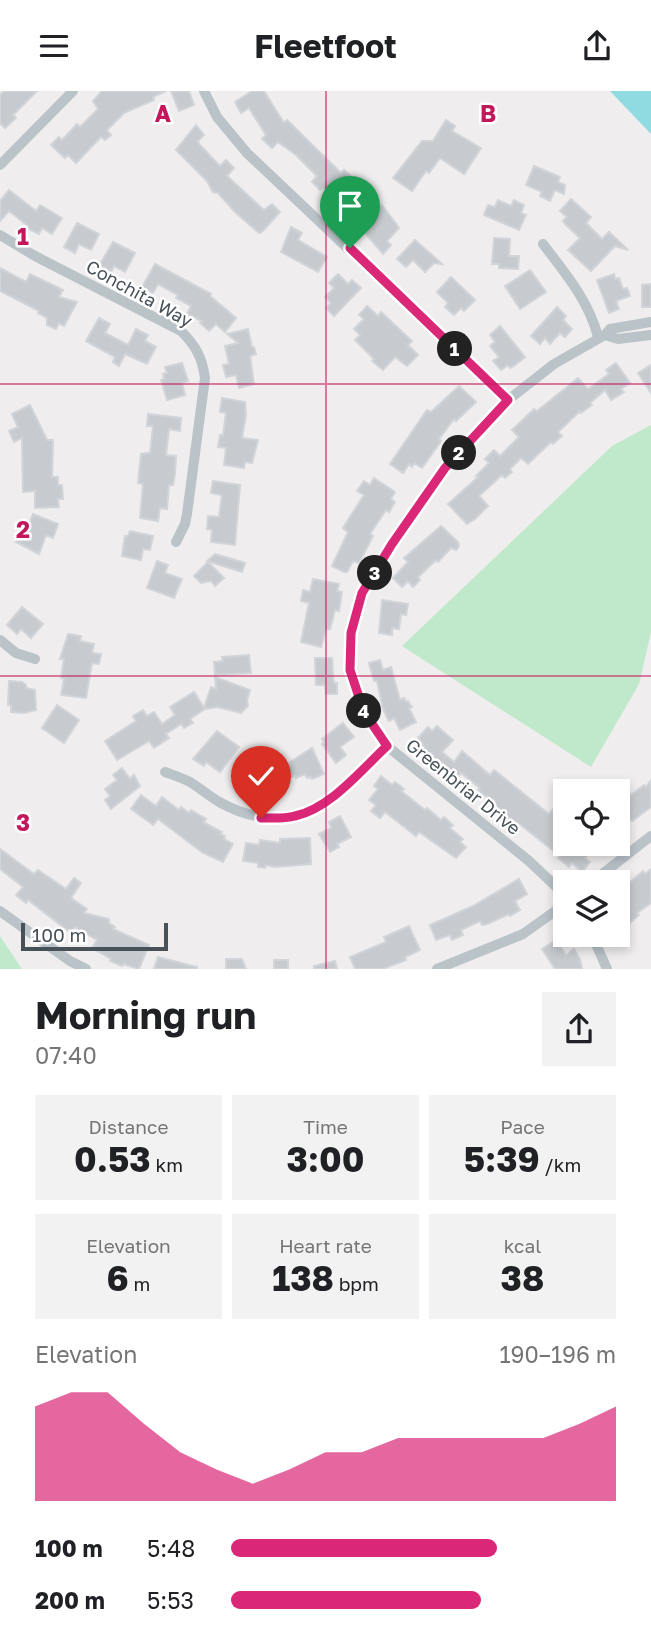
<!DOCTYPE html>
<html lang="en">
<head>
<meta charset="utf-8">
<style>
  :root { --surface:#fff; --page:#f2f2f2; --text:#202124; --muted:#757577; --accent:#db2777 }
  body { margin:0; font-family:"Golos Text",sans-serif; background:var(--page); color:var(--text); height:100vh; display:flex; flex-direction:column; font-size:26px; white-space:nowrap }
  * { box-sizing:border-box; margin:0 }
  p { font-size:23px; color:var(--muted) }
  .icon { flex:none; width:38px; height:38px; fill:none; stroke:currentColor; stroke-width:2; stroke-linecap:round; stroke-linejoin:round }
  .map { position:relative; height:878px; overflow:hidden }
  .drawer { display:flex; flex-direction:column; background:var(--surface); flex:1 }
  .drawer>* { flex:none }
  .tools { position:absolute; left:553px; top:688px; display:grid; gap:14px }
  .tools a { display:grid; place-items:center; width:77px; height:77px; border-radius:0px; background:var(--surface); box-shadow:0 4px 10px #0003; font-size:35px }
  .scale { position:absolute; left:21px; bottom:18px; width:147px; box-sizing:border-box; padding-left:7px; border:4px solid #475258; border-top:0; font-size:19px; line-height:24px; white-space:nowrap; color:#475258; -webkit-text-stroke:5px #fff; paint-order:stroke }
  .pin { position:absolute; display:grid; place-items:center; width:60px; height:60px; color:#fff; margin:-72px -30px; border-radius:50% 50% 50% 0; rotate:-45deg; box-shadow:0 0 7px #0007 }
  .pin .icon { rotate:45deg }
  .km { position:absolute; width:35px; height:35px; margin:-18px; border-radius:50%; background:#222; color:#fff; font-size:19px; line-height:35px; text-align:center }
  .round { display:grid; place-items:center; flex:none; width:74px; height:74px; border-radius:0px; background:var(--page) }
  .summary { display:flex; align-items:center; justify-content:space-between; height:119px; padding:0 35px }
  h1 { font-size:38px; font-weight:700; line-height:52px }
  .figures { display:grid; grid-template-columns:repeat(3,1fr); gap:10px; height:119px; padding:7px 35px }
  .figures div { display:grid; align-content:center; border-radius:0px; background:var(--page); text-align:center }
  .figures b { font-size:35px; font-weight:700 }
  .figures small { font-size:19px; font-weight:400 }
  .figures p { font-size:19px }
  .chart { height:196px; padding:14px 35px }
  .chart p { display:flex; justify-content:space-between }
  .chart svg { width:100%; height:126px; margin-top:7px; fill:var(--accent); opacity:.7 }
  ul { padding:0 35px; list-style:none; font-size:23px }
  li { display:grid; grid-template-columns:112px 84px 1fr; align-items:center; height:52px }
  li i { height:18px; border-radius:9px; background:var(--accent) }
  header { display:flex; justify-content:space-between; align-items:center; height:91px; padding:0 35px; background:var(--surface); font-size:32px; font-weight:700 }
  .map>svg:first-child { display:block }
  .green { fill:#bfe9ca }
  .water { fill:#90dbe2 }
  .building { fill:#c7cbcf; stroke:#d1d4d8; stroke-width:2 }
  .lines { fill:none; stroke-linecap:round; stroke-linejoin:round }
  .street { stroke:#b9c3c8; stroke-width:10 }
  .route-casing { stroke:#fff; stroke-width:14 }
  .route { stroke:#db2777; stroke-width:9 }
  .grid { fill:none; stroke:#c2185b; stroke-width:2; stroke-opacity:0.55 }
  .labels { text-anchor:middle; stroke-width:5; stroke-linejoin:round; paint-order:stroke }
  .street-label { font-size:18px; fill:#475258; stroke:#fff }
  .grid-label { font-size:23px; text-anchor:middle; font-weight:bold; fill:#c2185b; stroke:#fff; stroke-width:5; stroke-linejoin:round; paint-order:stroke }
</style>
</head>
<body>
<header><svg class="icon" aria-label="menu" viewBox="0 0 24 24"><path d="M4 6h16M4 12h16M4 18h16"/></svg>Fleetfoot<svg class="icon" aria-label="share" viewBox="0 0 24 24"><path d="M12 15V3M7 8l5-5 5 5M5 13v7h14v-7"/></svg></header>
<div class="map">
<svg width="651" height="878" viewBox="0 0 651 878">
  <rect width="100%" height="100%" fill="#efeded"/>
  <!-- green -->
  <g class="green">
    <path d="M651 334V541L639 593 591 676 402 555 612 355Z"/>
    <path d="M0 845 22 878H0Z"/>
  </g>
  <!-- water -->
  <path class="water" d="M610 0H651V43Z"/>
  <!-- building -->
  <g class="building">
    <path d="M4 0H37L13 24 16 27 5 37 0 32V4Z"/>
    <path d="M102 0H166L153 6 154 9 124 22 107 39 111 44 105 49 101 46 76 72 68 64 65 67 51 54 59 46 62 49 77 33 80 36 98 18 93 10Z"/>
    <path d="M171 0H189L194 14 179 20Z"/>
    <path d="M252 0H264L284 32 287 29 341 82 344 79 364 98 351 113 354 116 347 124 338 116 341 113 323 96 320 99 312 91 317 85 296 64 278 51 272 57 262 48 266 44 249 17 241 22 235 11Z"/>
    <path d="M446 29 455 35 452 40 481 57 464 83 440 67 429 82 426 80 412 100 393 87 422 50H433Z"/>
    <path d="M196 34 204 44 198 50 199 53 220 75 226 69 234 77 227 85 264 119 272 113 280 121 262 141 259 142 235 121 218 102 213 101 207 90 176 59Z"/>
    <path d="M534 75 560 86 558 91 565 94 564 103 555 99 550 110 540 105 542 101 526 94Z"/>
    <path d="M9 99 36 120 40 114 62 127 52 143 42 137 39 143 27 137 28 135 9 120 0 130V110Z"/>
    <path d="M571 108 591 126 586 132 602 148 609 141 628 159 615 155 591 180 568 159 580 147 566 134 563 130 567 126 560 120Z"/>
    <path d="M498 109 511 115 514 109 524 114 521 122 526 124 519 139 484 124 488 114 495 116Z"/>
    <path d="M382 114 399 137 387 150 391 154 383 163 360 136Z"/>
    <path d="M77 132 99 143 91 159 79 153 75 162 64 156Z"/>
    <path d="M291 136 302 142 298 149 327 166 318 181 281 161Z"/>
    <path d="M494 147 510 148 509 165H519L518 178 499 177V173H492Z"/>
    <path d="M415 149 432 164 442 173 434 172 425 181 413 169 406 176 397 168Z"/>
    <path d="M113 151 135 162 125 181 114 175 111 181 99 175Z"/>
    <path d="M155 173 211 203 210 205 236 227 225 241 216 233 209 240 200 232 202 230 187 223 191 215 176 207 178 204 158 193 153 202 142 196Z"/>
    <path d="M0 177 26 191 30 183 63 199 59 206 77 211 64 235 59 232 56 238 47 234V227L38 222 39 220 0 200Z"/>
    <path d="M530 179 546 201 520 218 505 195Z"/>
    <path d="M338 183 348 193 352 189 361 197 334 225 326 217 331 212 325 206 334 197 329 192Z"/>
    <path d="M614 183 615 188 619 187 623 198 627 197 630 205 616 210 619 218 609 222 597 189Z"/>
    <path d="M451 186 475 209 464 220 461 217 454 224 445 216 448 212 437 201Z"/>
    <path d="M651 193V216H642V194Z"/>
    <path d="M367 215 378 225 381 221 412 250 408 254 418 264 407 275 395 266 383 279 372 270 374 268 355 249 360 244 354 238 364 228 359 224Z"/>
    <path d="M557 216 566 225 563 229 572 238 565 246 560 242 550 253 545 247 540 253 531 245Z"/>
    <path d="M99 227 110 233 105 242 128 254 136 238 148 244 145 250 156 256 147 273 125 263 119 275 113 271 115 266 86 250Z"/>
    <path d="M500 235 525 266 514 275 510 277 508 274 501 279 493 270 499 266 490 255 495 251 490 244Z"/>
    <path d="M248 238 252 256H254L256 263 250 265 254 293 239 297 236 284 226 286 223 274 229 273 225 255 238 252 227 243Z"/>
    <path d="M182 272 188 290 182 292 185 304 167 309 161 289 164 288 163 283 167 282 165 276Z"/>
    <path d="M616 272 630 292 621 298 624 301 611 309 605 299 590 312 592 314 581 322 580 320 558 341 562 345 553 353 551 351 528 373 521 367 510 378 512 381 505 387 502 384 479 405 488 415 475 428 467 433 448 413 478 386 476 385 489 372 485 368 494 359 500 365 519 346 512 339 534 318 537 320 578 287 588 298 609 283 606 279Z"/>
    <path d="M651 274V302L638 282Z"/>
    <path d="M459 295 476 311 456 330 454 328 439 348 441 350 422 377 414 372 412 376 409 373 403 382 390 373 427 319 431 321Z"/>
    <path d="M222 307 245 311 246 324 242 347 258 349 252 372 245 371 244 377 224 374 226 357 218 356 220 344H223L226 322 220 321Z"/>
    <path d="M30 314 47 349H53L52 386H58V394H62L63 408H58L59 416 35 417V400L23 401 22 347 14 351 9 340 18 336 12 323Z"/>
    <path d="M148 323 181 327 180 340 169 338 166 364 176 365 175 383 173 394H169L167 418 160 417 158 430 140 427 143 393 138 392 141 363 150 362 153 335H147Z"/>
    <path d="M374 387 395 401 391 408 395 411 389 421 386 419 370 443 373 445 359 472 353 470 347 481H344L332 475 348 441 343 437 364 404 357 400 364 390 370 394Z"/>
    <path d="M213 390 240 394 235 454 211 451 212 439 207 438 208 425 219 426 222 404 211 402Z"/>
    <path d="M33 423 58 433 53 447 46 444 39 463 16 451 20 441 25 443Z"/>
    <path d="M441 435 458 451 459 455 456 459 451 457 438 471 436 469 418 486 420 489 413 496 408 490 402 496 393 487 408 471 404 467Z"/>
    <path d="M130 440 153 445 150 459 143 458 141 469 122 465 125 445H128Z"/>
    <path d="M215 463 245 472 242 481 207 470Z"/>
    <path d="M157 470 168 474 165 482 182 488 174 507 147 497Z"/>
    <path d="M208 471 224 487 215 495 211 490 201 492 194 485Z"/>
    <path d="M313 488 339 493 337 500 342 501 339 520 335 519 330 538 326 539 321 556 301 551 309 512 301 510 303 499 310 501Z"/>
    <path d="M382 509 408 513 406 524 401 523 399 538 392 537V544L379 542Z"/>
    <path d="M22 516 43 533 31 547 21 538 17 543 7 534Z"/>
    <path d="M68 543 81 545 80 550 94 553 92 562 101 563 99 573 92 572 86 607 61 604 64 588 61 587 64 568H60Z"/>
    <path d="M249 564 251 582 215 584 214 571 223 570 222 566Z"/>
    <path d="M315 567H332L333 584 334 592H337V603H326L325 594H316Z"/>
    <path d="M380 569 383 579 391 576 400 609 404 607 406 611 408 610 412 616 409 617 416 631 400 639 394 627 389 630 383 618 377 590H374L369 572Z"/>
    <path d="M215 586 250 599 247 609 248 615 241 622 217 616 205 618 190 628 193 632 184 637 181 633 166 643 169 647 154 657 149 650 117 669 105 650 136 630 133 625 143 619 147 625 154 621 162 633 175 624 170 616 194 601 204 617 211 596 216 598Z"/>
    <path d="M9 590 22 591 26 594V597L35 599 36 619 24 622 11 621V614H8Z"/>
    <path d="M57 614 79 629 64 652 42 637Z"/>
    <path d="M343 632 354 646 340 656 346 664 336 672 322 653 324 651 322 648Z"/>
    <path d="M437 635 453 649 442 661 454 671 462 660 490 684 494 679 549 723 554 717 563 723 560 729 565 734V752H589L593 756 585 767 590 771 582 781 572 772 569 776 558 767 560 765 522 735 513 730 512 732 502 724 489 712 491 710 478 699 480 697 461 682 458 686 420 659 424 655 417 648 428 636 432 640Z"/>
    <path d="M217 640 239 656 220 681 206 671 204 675 193 668Z"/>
    <path d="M312 657 324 683 312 688 311 686 307 687 305 683 296 687 295 684 292 686 287 675 291 673 290 671Z"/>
    <path d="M251 676 277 679 276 696 258 694 257 704 245 703 246 696H243V684L246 685V681H250Z"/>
    <path d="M122 677 130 688 134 684 140 695 111 718 105 709 110 705 105 698 117 689 113 684Z"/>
    <path d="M381 685 392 694 395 691 404 698 401 700 425 719 427 717 441 729 444 726 453 734 450 737 463 748 460 751 466 756 456 767 419 741 416 745 385 721 380 727 371 720 376 714 369 709 378 698 374 695Z"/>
    <path d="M651 689V716L632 730 622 717 627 713 618 708 631 704 644 694 646 696Z"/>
    <path d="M141 704 156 715 162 706 179 719 181 716 189 722 191 719 206 728 203 731 222 741 220 743 225 745 224 748 233 753 223 771 203 762 158 728 153 734 131 718Z"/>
    <path d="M340 725 351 746 337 753 339 756 330 761 319 743 331 737 329 731Z"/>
    <path d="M310 747 311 773 275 776 266 774 265 777 258 776V772L243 770 246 752 259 754 260 749 280 752V748Z"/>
    <path d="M0 758 34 783 38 779 66 798 74 787 81 792 71 807 87 818 84 822 109 828V832L115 836 113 838 149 854 139 878 123 873 122 875 110 870 111 868 92 857 97 849 75 836 71 842 28 809 26 812 16 804 23 796 0 778Z"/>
    <path d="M651 778V812L637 822 639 824 626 835 628 837 618 846V802L643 780 645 783Z"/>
    <path d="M519 788 527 803 515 810 520 819 510 825 509 823 487 833 482 834 480 830 461 839 463 844 452 849 450 844 436 849 430 834 473 815Z"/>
    <path d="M409 835 420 859 405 866 406 869 383 878H355L350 866 386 851 384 846Z"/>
    <path d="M556 849 566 864 574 858 580 868 582 878H555L542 858Z"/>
    <path d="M158 866 197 876V878H154Z"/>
    <path d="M226 868H242L246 878H226Z"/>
    <rect x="274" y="869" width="14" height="9"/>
    <path d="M335 870 337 878H314V875Z"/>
  </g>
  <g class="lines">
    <!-- street -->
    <g class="street">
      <path d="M204 0 217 26 247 62 508 309"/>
      <path d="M0 74 73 0"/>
      <path d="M0 144 35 165 181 240C196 255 202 266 205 287L187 423 185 433 176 451"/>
      <path d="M543 153C565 182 589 210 598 246"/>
      <path d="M605 244 618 248 651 244"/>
      <path d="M0 549 16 562 35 568"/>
      <path d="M165 681C173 684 182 687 190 691 200 697 210 706 221 712 298 753 334 703 387 655"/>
      <path d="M592 791 651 745"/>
      <path d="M565 804 529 770 387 655 364 621 350 579 351 542 362 502 392 453 445 378 508 309 554 273 605 244 610 238 651 231"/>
      <path d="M0 820 70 870 86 878"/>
      <path d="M592 844 607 878"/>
      <path d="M437 878 523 843 565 813"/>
    </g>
  </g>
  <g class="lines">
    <!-- route casing -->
    <g class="route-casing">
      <path id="route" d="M261 727C272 727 284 728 295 725 331 717 361 679 387 655L364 621 350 579 351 542 362 502 392 453 445 377 508 309 350 157"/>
    </g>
    <!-- route -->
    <use href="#route" class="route"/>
  </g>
  <!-- grid -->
  <path class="grid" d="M326 0V878M0 293H651M0 585H651"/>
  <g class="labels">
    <!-- street labels -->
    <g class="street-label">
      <text transform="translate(139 203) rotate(29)" y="6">Conchita Way</text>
      <text transform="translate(463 696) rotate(39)" y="6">Greenbriar Drive</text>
    </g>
  </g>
  <g class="grid-label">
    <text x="163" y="31">A</text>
    <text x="488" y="31">B</text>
    <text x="23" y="154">1</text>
    <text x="23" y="447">2</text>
    <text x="23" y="740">3</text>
  </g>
</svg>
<div class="tools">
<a><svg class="icon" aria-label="locate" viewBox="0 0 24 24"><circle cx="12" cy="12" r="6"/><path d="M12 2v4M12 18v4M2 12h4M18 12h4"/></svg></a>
<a><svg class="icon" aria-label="layers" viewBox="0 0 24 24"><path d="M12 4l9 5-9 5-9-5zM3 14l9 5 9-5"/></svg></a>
</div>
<div class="scale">100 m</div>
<div class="pin" style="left:350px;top:157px;background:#1e9e55"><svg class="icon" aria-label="arrive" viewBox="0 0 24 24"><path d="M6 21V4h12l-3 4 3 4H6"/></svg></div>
<div class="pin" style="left:261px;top:727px;background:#d93025"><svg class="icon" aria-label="check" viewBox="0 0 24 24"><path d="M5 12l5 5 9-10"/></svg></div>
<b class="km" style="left:455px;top:258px">1</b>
<b class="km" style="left:459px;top:362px">2</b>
<b class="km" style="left:375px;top:482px">3</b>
<b class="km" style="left:364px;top:620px">4</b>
</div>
<section class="drawer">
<div class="summary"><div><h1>Morning run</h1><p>07:40</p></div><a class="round"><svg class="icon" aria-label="share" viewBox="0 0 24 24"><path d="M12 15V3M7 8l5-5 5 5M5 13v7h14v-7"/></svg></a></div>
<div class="figures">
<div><p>Distance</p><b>0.53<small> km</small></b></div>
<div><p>Time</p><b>3:00</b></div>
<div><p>Pace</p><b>5:39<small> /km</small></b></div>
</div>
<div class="figures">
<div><p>Elevation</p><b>6<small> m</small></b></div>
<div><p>Heart rate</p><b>138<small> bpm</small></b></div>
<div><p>kcal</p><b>38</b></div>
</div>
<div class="chart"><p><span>Elevation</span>190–196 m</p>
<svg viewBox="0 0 160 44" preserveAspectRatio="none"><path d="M0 44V11L10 6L20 6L30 17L40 27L50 33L60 38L70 33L80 27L90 27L100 22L110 22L120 22L130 22L140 22L150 17L160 11V44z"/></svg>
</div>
<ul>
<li><b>100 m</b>5:48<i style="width:69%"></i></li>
<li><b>200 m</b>5:53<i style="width:65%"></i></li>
</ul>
</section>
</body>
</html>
